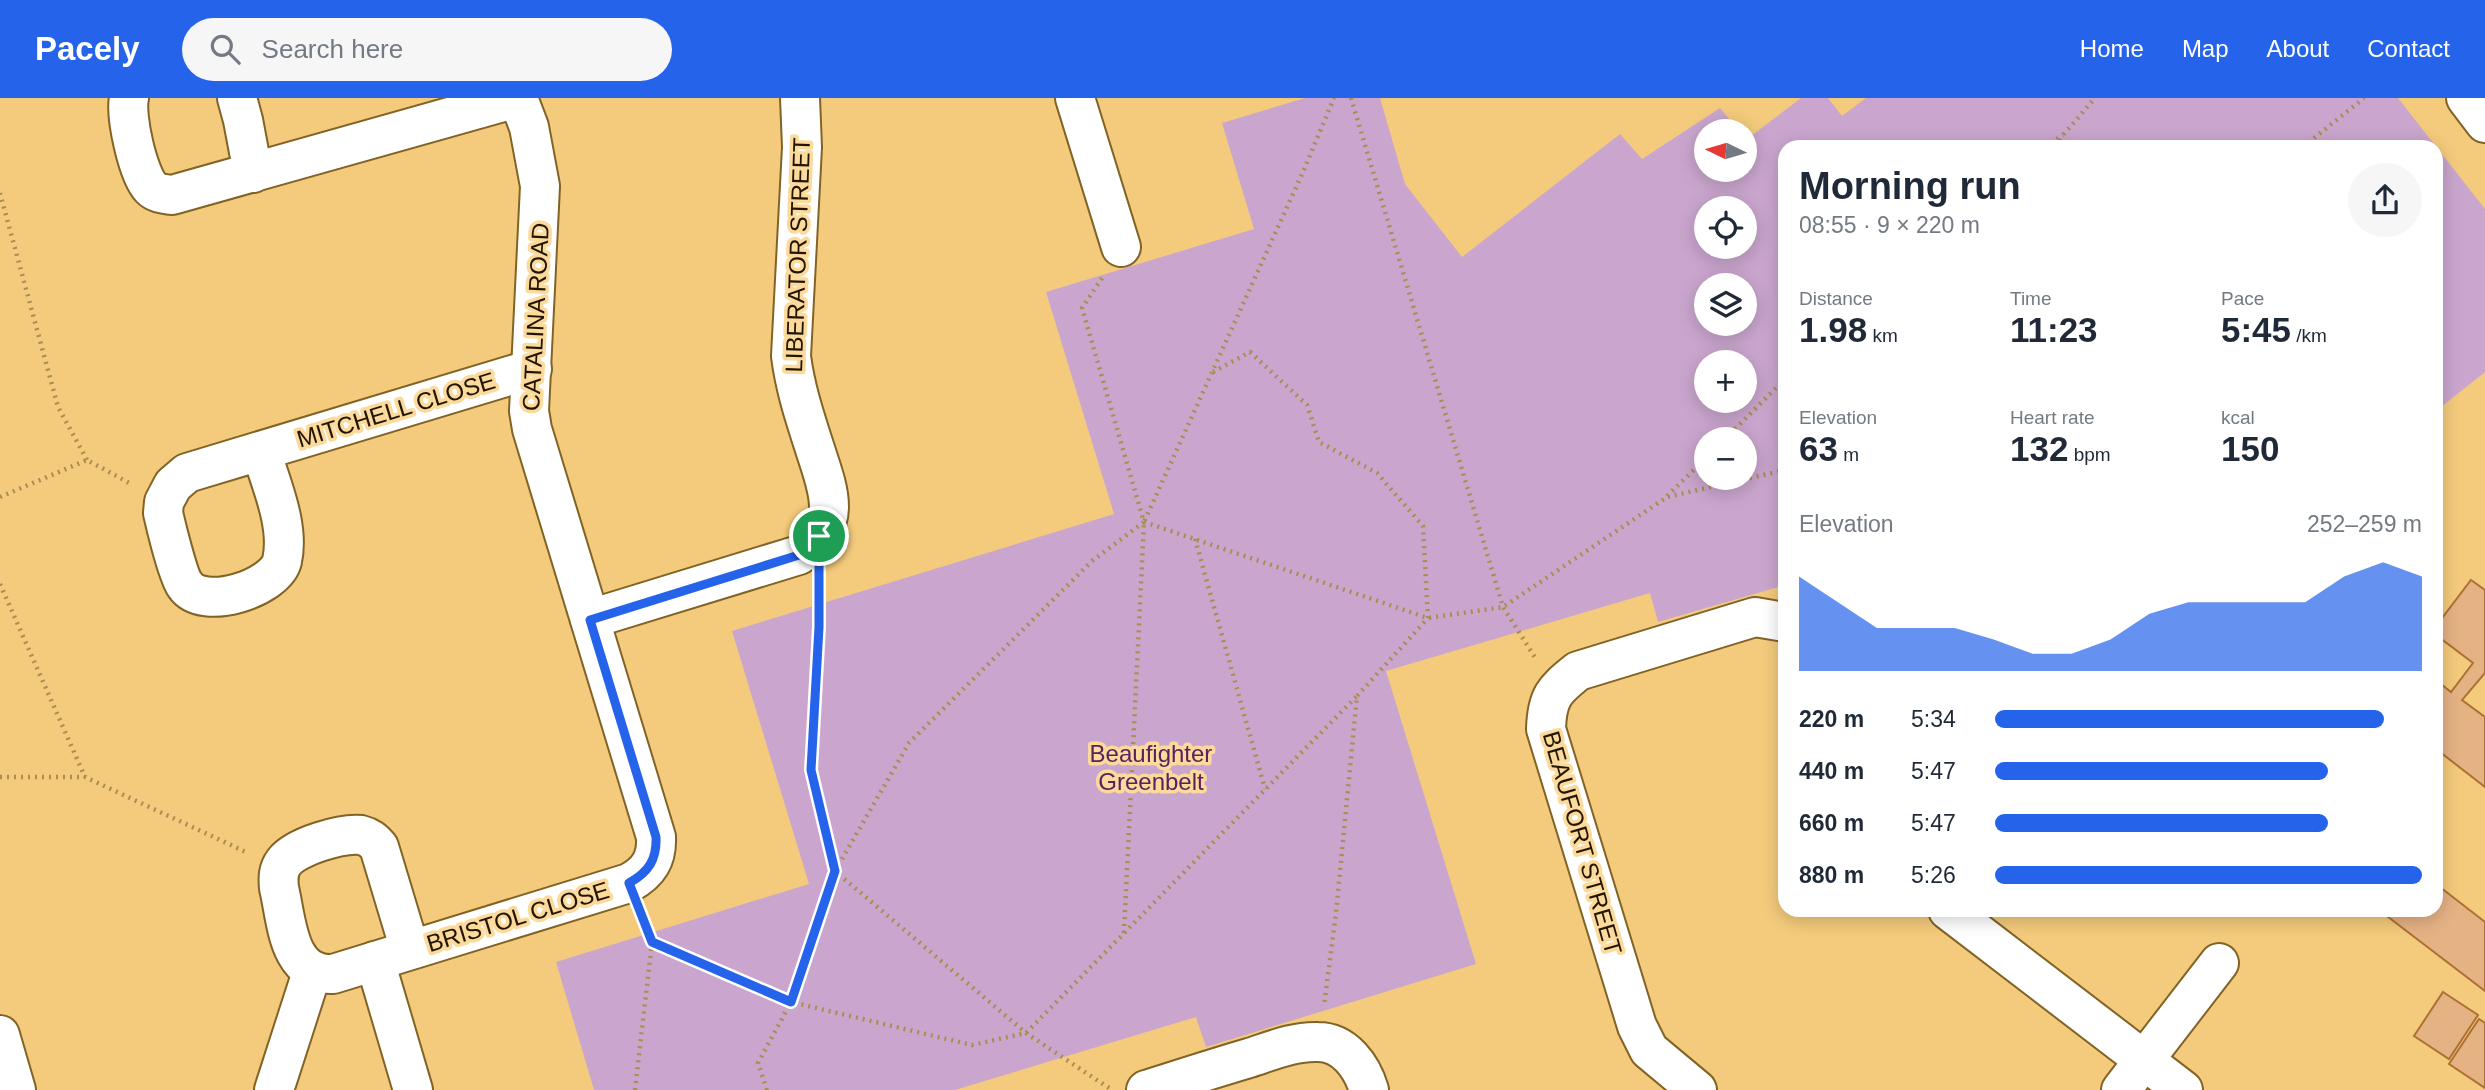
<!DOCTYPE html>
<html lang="en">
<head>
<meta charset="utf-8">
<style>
  :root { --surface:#fff; --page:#f6f6f7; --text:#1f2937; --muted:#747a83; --accent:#2563eb }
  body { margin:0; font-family:Helvetica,sans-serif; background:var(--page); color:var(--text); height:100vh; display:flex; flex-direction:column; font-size:26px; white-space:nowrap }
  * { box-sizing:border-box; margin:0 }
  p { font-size:23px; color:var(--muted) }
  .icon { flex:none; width:38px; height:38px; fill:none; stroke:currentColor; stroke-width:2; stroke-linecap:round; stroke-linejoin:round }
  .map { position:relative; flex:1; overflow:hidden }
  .side { position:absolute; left:1778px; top:42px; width:665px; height:777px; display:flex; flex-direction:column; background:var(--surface); border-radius:21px; box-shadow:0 4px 18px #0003 }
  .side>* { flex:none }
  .needle { width:46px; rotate:275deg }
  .tools { position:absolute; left:1694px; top:21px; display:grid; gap:14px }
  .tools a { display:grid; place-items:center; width:63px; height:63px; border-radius:50%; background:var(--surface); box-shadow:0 4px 18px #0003; font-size:35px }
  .pin { position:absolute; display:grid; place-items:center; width:60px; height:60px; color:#fff; margin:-30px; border:4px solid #fff; border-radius:50%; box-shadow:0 2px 7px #0007 }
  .round { display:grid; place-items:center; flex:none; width:74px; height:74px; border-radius:37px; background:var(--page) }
  .overview { display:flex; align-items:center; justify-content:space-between; height:119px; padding:0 21px }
  h1 { font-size:38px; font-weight:700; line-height:52px }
  .figures { display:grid; grid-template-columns:repeat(3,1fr); gap:10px; height:119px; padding:7px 21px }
  .figures div { display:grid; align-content:center }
  .figures b { font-size:35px; font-weight:700 }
  .figures small { font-size:19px; font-weight:400 }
  .figures p { font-size:19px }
  .chart { height:196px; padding:14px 21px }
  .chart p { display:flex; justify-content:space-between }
  .chart svg { width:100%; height:126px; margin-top:7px; fill:var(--accent); opacity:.7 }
  ul { padding:0 21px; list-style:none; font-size:23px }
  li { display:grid; grid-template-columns:112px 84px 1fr; align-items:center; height:52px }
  li i { height:18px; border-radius:9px; background:var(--accent) }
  header { display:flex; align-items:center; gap:42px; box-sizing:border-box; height:98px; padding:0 35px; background:var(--accent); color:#fff }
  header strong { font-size:33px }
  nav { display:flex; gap:38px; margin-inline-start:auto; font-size:24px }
  .search { width:490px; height:63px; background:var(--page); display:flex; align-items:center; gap:18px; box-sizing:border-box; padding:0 24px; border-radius:38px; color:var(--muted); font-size:26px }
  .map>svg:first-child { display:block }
  .green { fill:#caa6ce; fill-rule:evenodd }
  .building { fill:#e5b284; stroke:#ae7134; stroke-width:2 }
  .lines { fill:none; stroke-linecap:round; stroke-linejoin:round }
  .minor-casing { stroke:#816326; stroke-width:42 }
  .major-casing { stroke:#816326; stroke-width:42 }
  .path { stroke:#ab8c51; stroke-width:4.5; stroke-dasharray:2 5; stroke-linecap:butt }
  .minor { stroke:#fff; stroke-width:38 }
  .major { stroke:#fff; stroke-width:38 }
  .route-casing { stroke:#fff; stroke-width:14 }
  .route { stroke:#2563eb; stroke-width:9 }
  .labels { text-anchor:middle; stroke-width:7; stroke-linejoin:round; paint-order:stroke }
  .street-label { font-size:24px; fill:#211500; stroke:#fbda9c }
  .park-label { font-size:24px; fill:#58225f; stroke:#fbda9c }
</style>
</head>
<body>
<header>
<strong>Pacely</strong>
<div class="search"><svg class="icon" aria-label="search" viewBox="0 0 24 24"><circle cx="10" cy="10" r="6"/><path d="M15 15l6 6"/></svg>Search here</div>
<nav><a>Home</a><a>Map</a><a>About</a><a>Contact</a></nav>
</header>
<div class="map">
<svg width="2485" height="992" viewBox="0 0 2485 992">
  <rect width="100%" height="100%" fill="#f4cb7c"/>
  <!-- green -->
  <path class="green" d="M1305 0H1380L1405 86 1462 159 1620 36 1642 61 1720 10 1739 33H1706V72H1745V40L1747 41 1801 0H1828L1842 18 1866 0H2398L2485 111V274L2436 313V49H1785V487L1658 524 1650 495 1386 573 1476 866 1206 949 1196 919 955 992H594L556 864 809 786 732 533 1114 416 1046 194 1254 131 1222 25ZM1706 110H1745V149H1706ZM1706 187H1745V226H1706ZM1706 264H1745V303H1706ZM1706 341H1745V380H1706Z"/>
  <!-- building -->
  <g class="building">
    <path d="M2471 482 2485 492V575L2462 602 2485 619V689L2436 651V582L2451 594 2473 565 2436 537V528Z"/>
    <path d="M2436 786 2485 824V893L2379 812H2436Z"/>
    <path d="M2443 894 2478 917 2449 961 2414 938Z"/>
    <path d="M2479 921 2485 925V990L2449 966Z"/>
  </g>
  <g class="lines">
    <!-- minor casing -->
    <g class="minor-casing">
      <g id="minor">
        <path d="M129 0C125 18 138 77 151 90 157 96 165 96 172 97L517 0"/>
        <path d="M237 0 243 22 253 75"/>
        <path d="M1075 0 1121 149"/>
        <path d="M2466 0 2485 25"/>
        <path d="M261 353C271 386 290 428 282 463 275 490 203 514 185 487 178 478 166 428 163 415L164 404 173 387 187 375 532 271"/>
        <path d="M590 521 799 457C815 447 829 429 829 409 829 390 821 370 815 351 805 320 795 290 791 258L802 49 800 0"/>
        <path d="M1948 812 2183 992"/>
        <path d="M410 852 379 749C373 742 369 739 361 737 342 735 296 748 284 764 278 772 278 780 279 790 287 823 287 878 333 876L629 785C649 774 657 761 656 739L532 331 529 313 540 88 529 29 518 0"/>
        <path d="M375 863 413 992"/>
        <path d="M274 992 312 874"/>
        <path d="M1146 992C1181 981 1215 970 1249 960 1271 953 1294 943 1318 944 1345 944 1362 969 1369 992"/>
        <path d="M1697 992 1649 952 1637 928 1546 631C1547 599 1554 592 1578 573L1755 519 1785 524"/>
        <path d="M2121 992 2219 865"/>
      </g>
    </g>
    <!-- major casing -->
    <g class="major-casing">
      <path id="major" d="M0 937 16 992"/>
    </g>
    <!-- path -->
    <g class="path">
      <path d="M1351 0 1503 509 1536 561"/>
      <path d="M2045 49 2063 37"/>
      <path d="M2057 49 2064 36 2095 0"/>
      <path d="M2303 49 2364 0"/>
      <path d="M0 95 58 309 87 362"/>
      <path d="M1102 180 1082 210 1144 424 1092 463 909 645 835 773 1026 935 1109 990"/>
      <path d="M1213 274 1250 254 1307 307 1319 344 1377 375 1423 428 1428 520 1357 598 1336 815 1324 908"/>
      <path d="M1725 341 1785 281"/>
      <path d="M1667 398 1706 360"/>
      <path d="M0 399 87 362 133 387"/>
      <path d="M1144 424 1428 520 1503 509 1667 399 1785 372"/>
      <path d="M1195 441 1265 691"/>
      <path d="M0 486 85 679"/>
      <path d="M0 679H85L248 755"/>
      <path d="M642 819 652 844 791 904 972 947 1026 935 1357 598"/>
      <path d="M1124 835 1144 424 1303 74 1334 0"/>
      <path d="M635 992 652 844"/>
      <path d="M767 992 758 965 791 904 835 773 812 672 819 488"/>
    </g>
    <!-- minor -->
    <use href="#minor" class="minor"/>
    <!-- major -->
    <use href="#major" class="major"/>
  </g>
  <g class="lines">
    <!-- route casing -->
    <g class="route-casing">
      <path id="route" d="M819 438V529L811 672 835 773 791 904 652 844 629 785C649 774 657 761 656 739L590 522 799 457 810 450Z"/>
    </g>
    <!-- route -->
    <use href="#route" class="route"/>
  </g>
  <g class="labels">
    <!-- street labels -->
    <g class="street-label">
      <text transform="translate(798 157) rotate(-88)" y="8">LIBERATOR STREET</text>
      <text transform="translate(536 219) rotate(-87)" y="8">CATALINA ROAD</text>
      <text transform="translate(396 312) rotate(-17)" y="8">MITCHELL CLOSE</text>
      <text transform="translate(1582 745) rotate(74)" y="8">BEAUFORT STREET</text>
      <text transform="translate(518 819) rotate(-17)" y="8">BRISTOL CLOSE</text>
    </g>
    <!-- park labels -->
    <g class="park-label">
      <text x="1151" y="664">Beaufighter<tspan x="1151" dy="28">Greenbelt</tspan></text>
    </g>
  </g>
</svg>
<div class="tools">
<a><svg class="needle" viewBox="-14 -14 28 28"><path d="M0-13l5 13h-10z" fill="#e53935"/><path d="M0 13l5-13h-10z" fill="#747a83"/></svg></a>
<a><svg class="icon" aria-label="locate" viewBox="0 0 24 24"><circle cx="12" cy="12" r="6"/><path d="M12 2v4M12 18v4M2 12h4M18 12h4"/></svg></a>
<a><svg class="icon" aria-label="layers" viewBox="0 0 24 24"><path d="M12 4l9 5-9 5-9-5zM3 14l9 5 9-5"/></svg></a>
<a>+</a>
<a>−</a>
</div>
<div class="pin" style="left:819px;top:438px;background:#1e9e55"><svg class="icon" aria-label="arrive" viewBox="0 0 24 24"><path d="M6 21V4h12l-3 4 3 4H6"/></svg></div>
<section class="side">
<div class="overview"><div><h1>Morning run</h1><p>08:55 · 9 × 220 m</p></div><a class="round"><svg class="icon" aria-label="share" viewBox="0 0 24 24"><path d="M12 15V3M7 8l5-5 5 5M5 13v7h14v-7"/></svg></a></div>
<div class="figures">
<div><p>Distance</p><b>1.98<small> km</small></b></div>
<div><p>Time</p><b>11:23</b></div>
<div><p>Pace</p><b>5:45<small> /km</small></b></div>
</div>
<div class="figures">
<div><p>Elevation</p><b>63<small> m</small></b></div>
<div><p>Heart rate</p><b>132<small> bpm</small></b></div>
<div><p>kcal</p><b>150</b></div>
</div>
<div class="chart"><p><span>Elevation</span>252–259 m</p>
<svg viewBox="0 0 160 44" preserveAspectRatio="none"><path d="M0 44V11L10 20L20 29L30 29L40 29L50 33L60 38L70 38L80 33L90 24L100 20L110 20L120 20L130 20L140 11L150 6L160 11V44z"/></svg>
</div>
<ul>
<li><b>220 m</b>5:34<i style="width:91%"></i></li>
<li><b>440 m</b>5:47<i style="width:78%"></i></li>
<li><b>660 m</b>5:47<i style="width:78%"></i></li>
<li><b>880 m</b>5:26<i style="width:100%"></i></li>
</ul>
</section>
</div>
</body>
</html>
